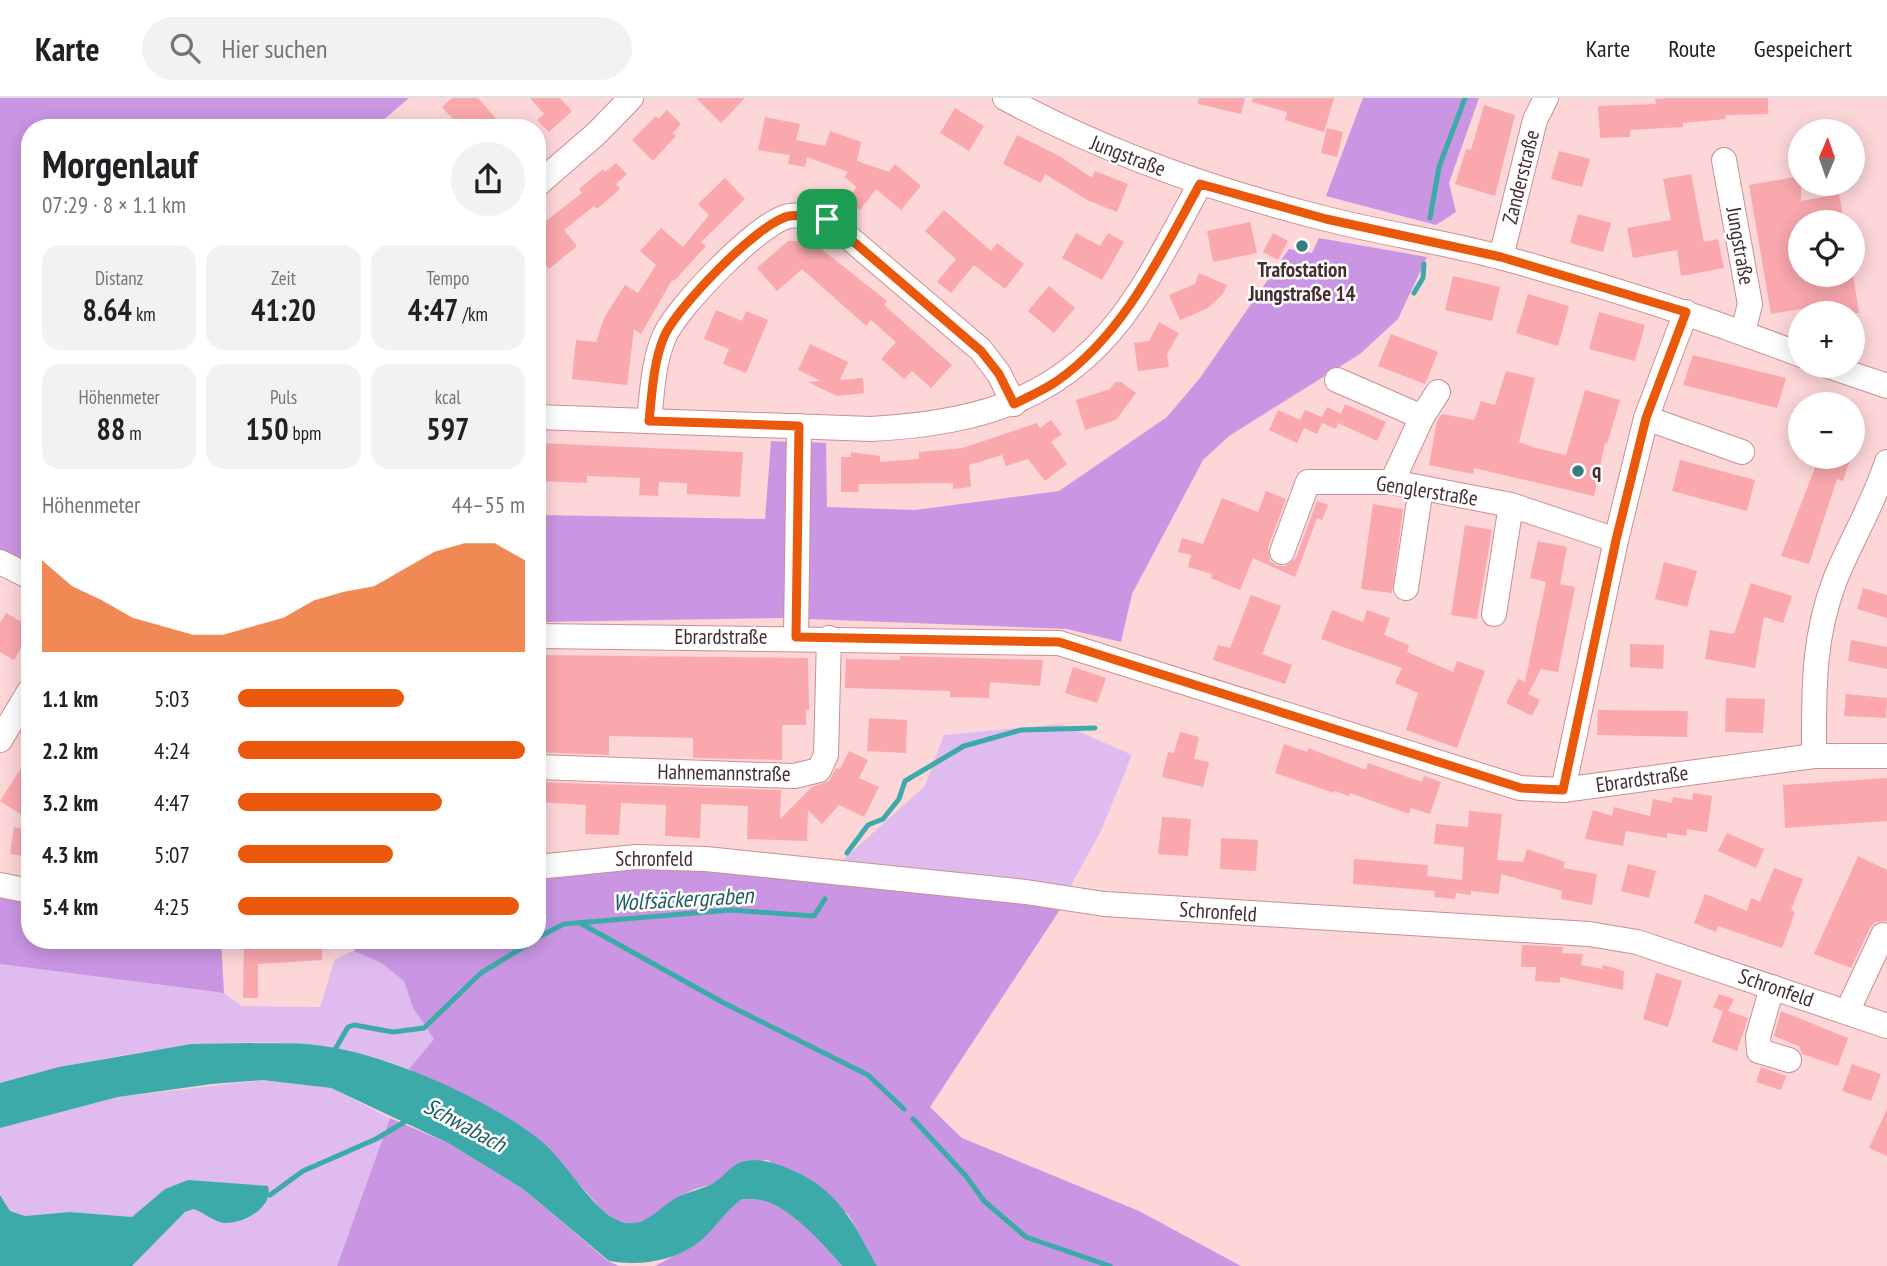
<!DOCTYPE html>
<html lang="de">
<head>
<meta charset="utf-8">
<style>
  :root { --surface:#fff; --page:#f2f2f2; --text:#202124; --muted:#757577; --line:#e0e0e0; --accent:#ea580c }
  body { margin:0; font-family:"PT Sans Narrow",sans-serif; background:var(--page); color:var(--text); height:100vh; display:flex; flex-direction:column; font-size:26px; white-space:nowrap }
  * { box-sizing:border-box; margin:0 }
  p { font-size:23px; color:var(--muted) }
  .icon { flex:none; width:38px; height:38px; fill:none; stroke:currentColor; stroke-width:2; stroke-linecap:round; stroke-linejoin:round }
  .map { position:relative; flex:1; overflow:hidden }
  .panel { position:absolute; left:21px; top:21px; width:525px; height:830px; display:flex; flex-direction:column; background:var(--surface); border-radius:28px; box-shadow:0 4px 18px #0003 }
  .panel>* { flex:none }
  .needle { width:46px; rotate:2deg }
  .controls { position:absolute; left:1788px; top:21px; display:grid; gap:14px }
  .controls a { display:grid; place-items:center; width:77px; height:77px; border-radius:50%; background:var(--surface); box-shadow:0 4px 18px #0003; font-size:35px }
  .pin { position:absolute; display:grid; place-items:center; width:60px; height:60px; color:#fff; margin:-30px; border-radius:14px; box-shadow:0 4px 10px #0006 }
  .round { display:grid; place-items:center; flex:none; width:74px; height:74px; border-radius:37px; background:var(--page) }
  .headline { display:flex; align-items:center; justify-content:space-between; height:119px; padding:0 21px }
  h1 { font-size:38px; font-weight:600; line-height:52px }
  .figures { display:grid; grid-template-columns:repeat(3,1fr); gap:10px; height:119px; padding:7px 21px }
  .figures div { display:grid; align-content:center; border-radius:18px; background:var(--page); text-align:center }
  .figures b { font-size:30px; font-weight:600 }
  .figures small { font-size:19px; font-weight:400 }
  .figures p { font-size:19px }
  .chart { height:196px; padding:14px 21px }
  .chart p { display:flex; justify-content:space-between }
  .chart svg { width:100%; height:126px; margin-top:7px; fill:var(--accent); opacity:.7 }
  ul { padding:0 21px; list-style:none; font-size:23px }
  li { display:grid; grid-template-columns:112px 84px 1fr; align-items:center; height:52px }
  li i { height:18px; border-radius:9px; background:var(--accent) }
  header { display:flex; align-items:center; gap:42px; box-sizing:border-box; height:98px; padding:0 35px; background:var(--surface); border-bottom:2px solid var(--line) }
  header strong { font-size:33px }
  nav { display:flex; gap:38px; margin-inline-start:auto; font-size:24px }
  .search { width:490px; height:63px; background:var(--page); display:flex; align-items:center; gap:18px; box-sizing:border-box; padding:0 24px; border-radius:38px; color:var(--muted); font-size:26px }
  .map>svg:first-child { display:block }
  .green { fill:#dfbbf0 }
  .forest { fill:#ca96e3 }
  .water { fill:#3daaaa }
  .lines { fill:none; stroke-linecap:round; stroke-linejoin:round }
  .stream { stroke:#3daaaa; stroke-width:5 }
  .building { fill:#faa8ae }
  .minor-casing { stroke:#ca8f93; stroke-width:26 }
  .minor { stroke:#fff; stroke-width:24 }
  .route-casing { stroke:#fff; stroke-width:14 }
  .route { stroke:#ea580c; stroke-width:9 }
  .poi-dot { fill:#357e7d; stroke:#fff; stroke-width:2.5 }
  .labels { text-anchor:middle; stroke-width:5; stroke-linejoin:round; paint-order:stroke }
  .street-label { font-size:21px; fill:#462d2f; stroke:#fff }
  .poi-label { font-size:21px; font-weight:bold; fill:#462d2f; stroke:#fff }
  .water-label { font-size:23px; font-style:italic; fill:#235e5e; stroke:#fff }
</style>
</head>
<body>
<header>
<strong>Karte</strong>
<div class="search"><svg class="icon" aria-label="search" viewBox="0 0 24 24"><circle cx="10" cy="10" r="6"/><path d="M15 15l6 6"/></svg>Hier suchen</div>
<nav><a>Karte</a><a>Route</a><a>Gespeichert</a></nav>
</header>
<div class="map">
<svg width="1887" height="1168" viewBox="0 0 1887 1168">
  <rect width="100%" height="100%" fill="#fdd6d8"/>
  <!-- green -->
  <g class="green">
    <path d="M1062 626 1132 657 1101 733 1070 789 836 768 925 688 944 637Z"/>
    <path d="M354 853 381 865 404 883 413 910 434 941 409 971C300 927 174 945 62 969 41 974 21 982 0 985V866L224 895 242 908 320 909 335 861Z"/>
    <path d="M262 982 331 990 390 1020 337 1168H132L185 1114 194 1111 222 1125 267 1107 141 1112 132 1119 70 1114 25 1118 10 1113 0 1097V1030L118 999Z"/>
  </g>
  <!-- forest -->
  <g class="forest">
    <path d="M0 0H409L374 30H30V470L0 456Z"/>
    <path d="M1363 0H1479L1449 85 1456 114 1436 127 1326 98Z"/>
    <path d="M1319 140 1427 159 1398 221 1360 256 1229 338 1203 362 1132 496 1121 544 1067 531 809 521 808 344 826 345 827 409 915 412 1059 393 1167 319 1200 280 1289 151 1312 155Z"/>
    <path d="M771 343 792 344 784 520 537 524V417L765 421Z"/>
    <path d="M706 761 1067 801 930 1009 962 1040 1139 1113 1241 1168H877L848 1116 768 1062 745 1063 713 1086 695 1091 669 1104 655 1118 633 1126 618 1123 603 1113 540 1042 488 1011 409 971 434 941 413 910 404 883 381 865 354 853 357 842H537V774Z"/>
    <path d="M0 792 30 801V842H221L224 895 0 866Z"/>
    <path d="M390 1020 448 1045 523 1091 608 1163 619 1168H337Z"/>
    <path d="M742 1101C749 1101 757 1101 764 1103 790 1109 825 1148 842 1168H655L696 1146 729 1110Z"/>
  </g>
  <!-- water -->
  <g class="water">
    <path d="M249 945C273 946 299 944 323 948 387 956 490 1002 540 1042 565 1062 591 1110 617 1122 638 1132 653 1117 668 1105 681 1095 697 1093 712 1086 724 1080 731 1065 746 1063 761 1060 774 1065 787 1070 838 1090 852 1123 877 1168H842C825 1148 790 1109 764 1103 757 1101 749 1101 742 1101 724 1113 713 1135 695 1147 670 1164 638 1168 609 1163L523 1091 448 1045 331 990 262 982 212 986 118 999 0 1030V985L59 969 191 946Z"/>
    <path d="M188 1082 268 1088C274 1109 244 1126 224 1125 215 1124 204 1115 194 1111L185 1114 132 1168H0V1097L10 1113 25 1118 70 1114 132 1119 165 1091Z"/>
  </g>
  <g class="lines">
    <!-- stream -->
    <g class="stream">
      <path d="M1430 120 1439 69 1465 0"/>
      <path d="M1414 195 1423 180 1424 166"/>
      <path d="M847 755 868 727 883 721 899 701 905 683 964 648 1021 632 1095 630"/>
      <path d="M580 825 722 904 868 977 904 1011"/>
      <path d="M537 840 564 826 731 812 814 818 825 801"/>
      <path d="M333 955 348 929 354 927 393 934 424 930 481 875 535 842"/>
      <path d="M913 1021 966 1078 984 1103 1026 1139 1110 1168"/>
      <path d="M270 1097 303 1073 376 1041 406 1023"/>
    </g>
  </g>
  <!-- building -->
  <g class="building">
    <path d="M452 0H478L504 30H461L442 9Z"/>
    <path d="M530 0H560L572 13 549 34 537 22 544 16Z"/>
    <path d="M696 0H745L721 25Z"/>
    <path d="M1199 0H1245L1241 16 1198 6Z"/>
    <path d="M1253 0H1334L1324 34 1285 22 1287 14 1252 4Z"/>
    <path d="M1667 0H1768V16L1725 17 1726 21 1683 25V29L1630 32V39L1600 40 1598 8 1656 6 1655 1Z"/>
    <path d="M1484 7 1515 17 1495 98 1455 86 1466 51 1471 52Z"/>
    <path d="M955 10 984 28 969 53 940 35Z"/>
    <path d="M667 12 681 26 673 35 676 38 653 63 632 42 656 18 658 21Z"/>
    <path d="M765 19 800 26 796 42 825 48 830 33 861 44 857 63 889 74 895 66 921 88 901 112 876 91 860 112 847 102 857 89 844 79 848 74 807 59 805 69 788 66 790 57 758 52Z"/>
    <path d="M1327 30 1343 34 1337 59 1321 55Z"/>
    <path d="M1017 37 1061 59 1092 80 1095 73 1128 86 1117 114 1089 103 1045 76 1041 85 1003 66Z"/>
    <path d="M1559 53 1590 61 1582 89 1551 81Z"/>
    <path d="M616 65 627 76 616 86 620 91 597 111 594 108 564 132 577 148 549 171 537 156V130L582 95 579 91 603 71 605 74Z"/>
    <path d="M1691 76 1704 144 1718 141 1724 170 1681 178 1677 152 1633 160 1627 130 1671 122 1663 81Z"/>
    <path d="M1801 78V103L1839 96 1844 124H1801V177H1853L1859 215H1814L1813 209 1771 216 1749 87Z"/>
    <path d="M725 80 745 101 701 144 706 148 674 183 672 182 641 236 634 231 627 287 572 281 576 242 596 244 605 218 625 187 638 195 656 167 640 153 661 130 683 149 709 117 698 106Z"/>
    <path d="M944 112 991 153 997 145 1024 166 1005 191 974 167 951 195 937 184 956 161 925 133Z"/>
    <path d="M1578 116 1611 125 1603 154 1570 145Z"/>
    <path d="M1250 124 1257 155 1213 164 1207 133Z"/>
    <path d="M1076 135 1100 148 1108 135 1124 144 1102 182 1062 160Z"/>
    <path d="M1273 135 1288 143 1278 162 1263 154Z"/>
    <path d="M788 143H820V150L887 203 884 207 952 267 931 290 912 273 904 281 881 261 896 244 871 222 866 228 802 171 777 193 757 170Z"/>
    <path d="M1199 175 1227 187 1223 196 1208 210 1180 222 1169 197 1195 186Z"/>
    <path d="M1453 178 1500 189 1492 223 1445 212Z"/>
    <path d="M1049 188 1075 210 1054 235 1028 213Z"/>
    <path d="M1528 196 1569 208 1558 248 1516 235Z"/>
    <path d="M716 212 742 223 746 213 768 222 746 275 723 266 729 251 704 241Z"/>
    <path d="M1599 214 1645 227 1635 263 1589 251Z"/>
    <path d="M1159 224 1179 235 1167 256 1169 269 1138 273 1134 245 1149 243Z"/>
    <path d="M1391 236 1438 254 1425 286 1378 268Z"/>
    <path d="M810 246 848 264 840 282 863 280 864 295 837 298 808 284 821 283 798 272Z"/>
    <path d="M1693 257 1786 280 1777 310 1683 287Z"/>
    <path d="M1506 273 1535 280 1519 344 1536 350 1566 357 1585 292 1620 302 1607 346 1605 345 1594 398 1474 370 1473 376 1429 367 1437 323 1442 316 1474 322 1481 303 1495 307Z"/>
    <path d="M1115 284H1121L1136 295 1116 322 1085 332 1076 302 1110 291Z"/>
    <path d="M1345 306 1386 324 1377 343 1338 325 1336 331 1322 325 1317 336 1304 330 1297 345 1269 332 1278 312 1300 322 1305 312 1322 319 1327 309 1341 316Z"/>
    <path d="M1051 322 1062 336 1051 344 1067 366 1045 383 1028 361 1006 368 1002 357 969 367 971 389 953 391V385L858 386 859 394H841V359H851V354L880 358V364L919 361V354L963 350 1037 325 1040 330Z"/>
    <path d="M538 345 743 354 740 399 687 396V385L659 384 658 398 639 397 640 380 587 378V385L537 383Z"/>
    <path d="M1819 359H1851L1843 383 1837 381 1809 466 1781 458Z"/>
    <path d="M1680 362 1755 382 1747 413 1672 393Z"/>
    <path d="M1266 393 1286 401 1268 449 1270 463 1277 468H1285L1296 460 1317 403 1328 407 1322 422 1317 420 1295 479 1253 460 1240 492 1211 480 1212 476 1188 469 1191 457 1178 454 1182 440 1203 446 1222 400 1258 414Z"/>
    <path d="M1373 406 1403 411 1392 495 1361 491Z"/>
    <path d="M1465 427 1492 432 1477 521 1451 517Z"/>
    <path d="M1538 443 1567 449 1560 486 1575 489 1558 574 1541 571 1528 596 1540 602 1532 618 1506 605 1518 581 1525 584 1546 484 1530 480Z"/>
    <path d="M1664 464 1697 473 1687 509 1655 501Z"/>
    <path d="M1751 485 1792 498 1783 525 1764 519 1755 570 1705 561 1710 532 1734 536Z"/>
    <path d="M1863 490 1887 497V520L1857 511Z"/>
    <path d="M1251 497 1281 508 1262 556 1292 567 1285 586 1213 562 1218 547 1230 550Z"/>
    <path d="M1332 512 1363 524 1367 512 1390 520 1384 537 1409 547 1407 554 1453 574 1457 563 1485 573 1457 650 1406 632 1418 595 1395 585 1402 570 1321 541Z"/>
    <path d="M6 515 30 529V535L14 562 0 554V525Z"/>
    <path d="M1851 542 1887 549V571L1848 563Z"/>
    <path d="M1630 546 1664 547 1663 571 1630 569Z"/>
    <path d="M541 557 808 560 809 612H806V627H782V662L693 660V640L609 638V657L537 654V561Z"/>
    <path d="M900 558 1043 562 1040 588 990 584 989 600 950 599V593L845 590 846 561 900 562Z"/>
    <path d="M1073 569 1106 580 1097 605 1065 595Z"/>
    <path d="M1846 596 1887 600 1886 620 1844 618Z"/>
    <path d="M1726 600 1765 601 1763 635 1725 634Z"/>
    <path d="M1598 612 1688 613 1687 639 1597 637Z"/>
    <path d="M869 620 907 622 906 655 867 653Z"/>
    <path d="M1180 634 1199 639 1194 661 1209 664 1203 689 1162 679 1168 654 1174 655Z"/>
    <path d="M1284 646 1307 654 1308 650 1366 672 1368 665 1422 684 1424 678 1441 684 1430 716 1411 710 1409 716 1350 695 1349 698 1335 693 1334 695 1275 675Z"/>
    <path d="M849 653 868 662 859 680 879 689 864 719 839 707 822 726 808 712 807 743 747 741 748 708 701 706 700 740 665 738 666 707 621 705 619 737 585 736 586 707 537 704V684L781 692 780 721 812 689 829 683 836 670 840 671Z"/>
    <path d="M30 656V711L25 719 0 703Z"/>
    <path d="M1887 680V723L1785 730 1783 687Z"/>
    <path d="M1693 695 1712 698 1707 734 1687 731 1686 738 1667 735V740L1626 733 1623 748 1585 741 1593 712 1612 718 1614 709 1650 718 1653 701 1672 705 1673 699 1692 702Z"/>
    <path d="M1469 713 1502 716 1497 762 1523 764 1527 751 1565 764 1563 770 1597 776 1592 807 1561 801 1562 793 1501 776 1499 796 1471 793V797L1456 795 1455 801 1434 799 1435 793 1353 786 1354 761 1428 767 1427 778 1462 782 1464 749 1434 746 1436 726 1468 729Z"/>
    <path d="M1162 719 1191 721 1188 758 1158 756Z"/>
    <path d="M14 729 30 732V759L10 756Z"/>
    <path d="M1727 735 1764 751 1756 770 1718 753Z"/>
    <path d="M1221 740 1258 742 1256 773 1220 771Z"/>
    <path d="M1858 758 1887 772V823L1875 824 1870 830 1851 870 1814 856Z"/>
    <path d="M1628 766 1656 773 1649 800 1621 793Z"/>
    <path d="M1774 770 1803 781 1791 812 1795 814 1782 850 1718 828 1716 834 1694 825 1705 796 1747 813 1751 800 1760 804Z"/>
    <path d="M244 842H322V862L258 866V900H243Z"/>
    <path d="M1522 847 1563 849 1562 855 1583 856 1581 867 1602 871 1603 867 1624 873 1623 892 1560 879V885L1535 883 1536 869H1521Z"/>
    <path d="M1656 875 1682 883 1668 929 1643 921Z"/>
    <path d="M1719 896 1734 901 1728 913 1748 920 1737 953 1712 944 1723 913 1713 909Z"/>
    <path d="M1781 913 1848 940 1838 968 1802 956 1799 948 1774 938Z"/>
    <path d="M1852 966 1881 976 1871 1003 1842 993Z"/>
    <path d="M1761 969 1786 978 1781 992 1756 984Z"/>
    <path d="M1887 1011V1058L1869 1050Z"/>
  </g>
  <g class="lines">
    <!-- minor casing -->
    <g class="minor-casing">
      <g id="minor">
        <path d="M1005 0C1106 55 1215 93 1327 121 1385 136 1445 144 1503 160 1604 187 1703 219 1801 257"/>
        <path d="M1724 62 1750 206 1743 234"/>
        <path d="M537 87 597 35 631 0"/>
        <path d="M1501 159 1535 22 1546 0"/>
        <path d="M1828 268 1887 288"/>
        <path d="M1337 282 1422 319 1392 384"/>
        <path d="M537 319 871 331C983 325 1069 300 1134 202 1159 166 1179 124 1200 86"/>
        <path d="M1422 319 1438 294"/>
        <path d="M1646 320 1742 354"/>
        <path d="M649 323C652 296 653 265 664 239 676 210 759 124 789 118 802 116 814 119 827 121L981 252 999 276 1014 306"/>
        <path d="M1282 454 1308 384H1392L1511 407 1616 442"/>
        <path d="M0 464 30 479"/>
        <path d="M1406 490 1421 390"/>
        <path d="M1494 516 1511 407"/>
        <path d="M537 538 1059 545 1520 690 1563 692 1814 658H1887"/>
        <path d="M796 539 799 328"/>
        <path d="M0 642 30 592"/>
        <path d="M1814 658C1814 596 1812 542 1835 482 1851 442 1874 405 1887 364"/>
        <path d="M537 669 794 678 819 672 826 657 829 540"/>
        <path d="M1563 692 1616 442 1646 320 1686 214"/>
        <path d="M537 769 636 759 706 761 1026 794 1104 806 1589 836 1637 844 1887 928"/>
        <path d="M0 787 30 793"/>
        <path d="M1772 889 1758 939 1759 953 1789 962"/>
        <path d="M1847 914 1883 837"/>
      </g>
    </g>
    <!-- minor -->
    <use href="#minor" class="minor"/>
  </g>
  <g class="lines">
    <!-- route casing -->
    <g class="route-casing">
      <path id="route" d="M1200 86 1326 121 1501 159 1686 214 1646 320 1616 442 1563 692 1521 690 1059 544 796 539 799 328 649 323C652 296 653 265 664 239 676 210 759 124 789 118 802 116 814 119 827 121L981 253 999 276 1014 306C1028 299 1044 292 1057 283 1125 235 1161 156 1200 86Z"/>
    </g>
    <!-- route -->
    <use href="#route" class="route"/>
  </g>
  <!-- markers -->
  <g class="poi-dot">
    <circle cx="1302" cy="148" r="7"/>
    <circle cx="1578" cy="373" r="7"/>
  </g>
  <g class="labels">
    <!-- street labels -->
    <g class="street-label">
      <text transform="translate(1128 58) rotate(21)" y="7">Jungstraße</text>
      <text transform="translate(1521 79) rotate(-76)" y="7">Zanderstraße</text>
      <text transform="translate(1740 148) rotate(80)" y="7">Jungstraße</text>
      <text transform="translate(1427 393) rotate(9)" y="7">Genglerstraße</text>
      <text x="721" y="546">Ebrardstraße</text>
      <text transform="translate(724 675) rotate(1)" y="7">Hahnemannstraße</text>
      <text transform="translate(1642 681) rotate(-8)" y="7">Ebrardstraße</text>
      <text x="654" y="768">Schronfeld</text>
      <text transform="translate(1218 814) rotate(4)" y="7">Schronfeld</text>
      <text transform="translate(1776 890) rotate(19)" y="7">Schronfeld</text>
    </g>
    <!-- poi labels -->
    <g class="poi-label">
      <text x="1302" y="179">Trafostation<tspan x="1302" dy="24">Jungstraße 14</tspan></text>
      <text x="1592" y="380" text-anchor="start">q</text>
    </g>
    <!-- water labels -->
    <g class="water-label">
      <text transform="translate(683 801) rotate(-3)" y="8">Wolfsäckergraben</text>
      <text transform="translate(465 1027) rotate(28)" y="8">Schwabach</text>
    </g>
  </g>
</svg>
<div class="controls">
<a><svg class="needle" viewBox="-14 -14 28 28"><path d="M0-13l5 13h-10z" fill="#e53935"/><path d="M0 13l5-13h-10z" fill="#757577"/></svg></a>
<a><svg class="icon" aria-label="locate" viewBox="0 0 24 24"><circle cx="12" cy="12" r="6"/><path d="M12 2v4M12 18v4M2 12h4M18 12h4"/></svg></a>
<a>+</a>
<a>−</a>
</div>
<div class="pin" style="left:827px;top:121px;background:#1e9e55"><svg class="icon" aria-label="arrive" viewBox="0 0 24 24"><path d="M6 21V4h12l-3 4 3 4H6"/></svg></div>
<section class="panel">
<div class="headline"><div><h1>Morgenlauf</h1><p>07:29 · 8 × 1.1 km</p></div><a class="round"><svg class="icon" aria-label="share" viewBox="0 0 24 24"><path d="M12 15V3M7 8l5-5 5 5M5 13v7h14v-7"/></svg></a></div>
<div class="figures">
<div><p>Distanz</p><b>8.64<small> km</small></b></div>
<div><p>Zeit</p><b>41:20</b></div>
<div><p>Tempo</p><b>4:47<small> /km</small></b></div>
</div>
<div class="figures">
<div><p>Höhenmeter</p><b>88<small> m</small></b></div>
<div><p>Puls</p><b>150<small> bpm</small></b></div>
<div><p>kcal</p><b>597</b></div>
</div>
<div class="chart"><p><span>Höhenmeter</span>44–55 m</p>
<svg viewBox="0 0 160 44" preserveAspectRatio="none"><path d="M0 44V12L10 21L20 26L30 32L40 35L50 38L60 38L70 35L80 32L90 26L100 23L110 21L120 15L130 9L140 6L150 6L160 12V44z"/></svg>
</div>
<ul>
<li><b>1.1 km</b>5:03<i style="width:58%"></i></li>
<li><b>2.2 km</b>4:24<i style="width:100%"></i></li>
<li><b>3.2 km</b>4:47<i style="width:71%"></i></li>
<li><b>4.3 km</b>5:07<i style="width:54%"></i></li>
<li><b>5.4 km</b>4:25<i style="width:98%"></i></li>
</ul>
</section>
</div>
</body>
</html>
